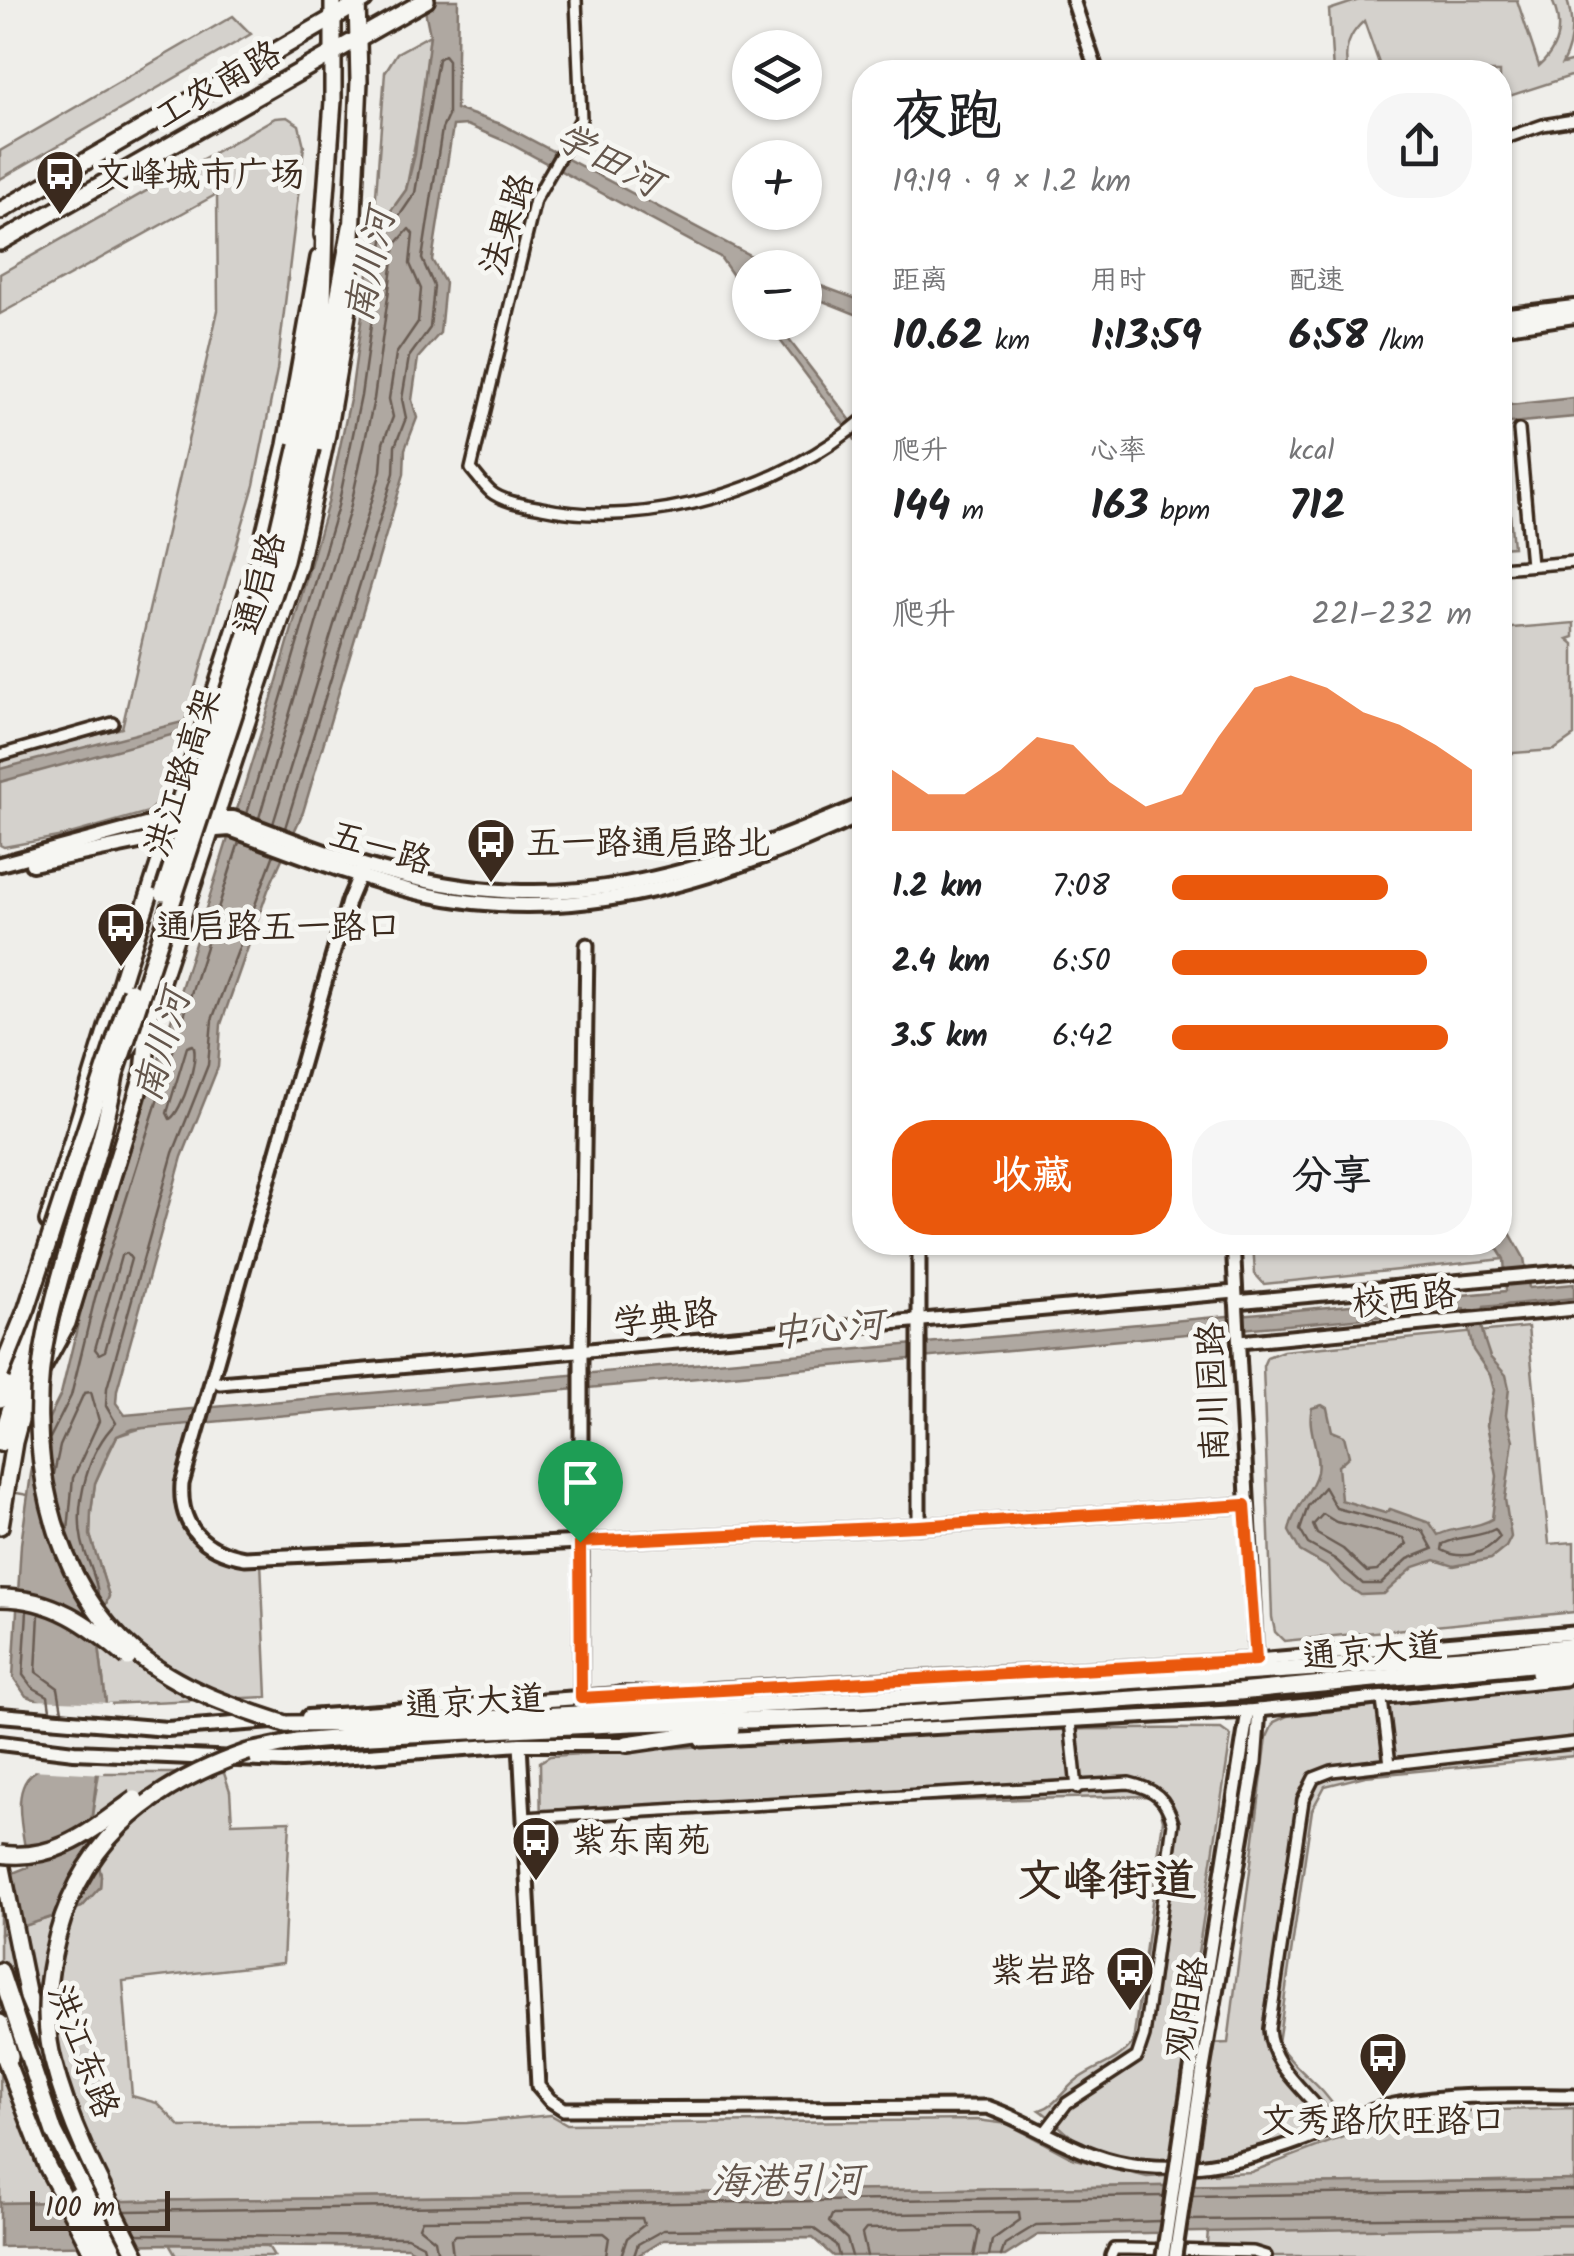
<!DOCTYPE html>
<html lang="zh">
<head>
<meta charset="utf-8">
<style>
  :root { --surface:#fff; --page:#f6f6f6; --text:#202124; --muted:#757577; --accent:#ea580c }
  body { margin:0; font-family:Kalam,"LXGW WenKai TC",sans-serif; background:var(--page); color:var(--text); height:100vh; display:flex; flex-direction:column; font-size:38px; white-space:nowrap }
  * { box-sizing:border-box; margin:0 }
  p { font-size:32px; color:var(--muted) }
  .icon { flex:none; width:55px; height:55px; fill:none; stroke:currentColor; stroke-width:2; stroke-linecap:round; stroke-linejoin:round }
  .map { position:relative; flex:1; overflow:hidden }
  .details { position:absolute; left:852px; top:60px; width:660px; height:1195px; display:flex; flex-direction:column; background:var(--surface); border-radius:40px; box-shadow:0 2px 8px #0004 }
  .details>* { flex:none }
  .fabs { position:absolute; left:732px; top:30px; display:grid; gap:20px }
  .fabs a { display:grid; place-items:center; width:90px; height:90px; border-radius:50%; background:var(--surface); box-shadow:0 2px 8px #0004; font-size:50px }
  .scale { position:absolute; left:30px; bottom:25px; width:140px; box-sizing:border-box; padding-left:10px; border:5px solid #3b2a1e; border-top:0; font-size:28px; line-height:35px; white-space:nowrap; color:#3b2a1e; -webkit-text-stroke:8px #f6f6f2; paint-order:stroke }
  .pin { position:absolute; display:grid; place-items:center; width:85px; height:85px; color:#fff; margin:-102px -42px; border-radius:50% 50% 50% 0; rotate:-45deg; box-shadow:0 0 10px #0007 }
  .pin .icon { rotate:45deg }
  .round { display:grid; place-items:center; flex:none; width:105px; height:105px; border-radius:40px; background:var(--page) }
  .head { display:flex; align-items:center; justify-content:space-between; height:170px; padding:0 40px }
  h1 { font-size:55px; font-weight:600; line-height:75px }
  .metrics { display:grid; grid-template-columns:repeat(3,1fr); gap:15px; height:170px; padding:10px 40px }
  .metrics div { display:grid; align-content:center }
  .metrics b { font-size:42px; font-weight:600 }
  .metrics small { font-size:28px; font-weight:400 }
  .metrics p { font-size:28px }
  .chart { height:280px; padding:20px 40px }
  .chart p { display:flex; justify-content:space-between }
  .chart svg { width:100%; height:180px; margin-top:10px; fill:var(--accent); opacity:.7 }
  .action { display:flex; gap:20px; margin-top:auto; padding:20px 40px }
  .action a { flex:1; height:115px; border-radius:40px; background:var(--accent); color:#fff; font-size:40px; font-weight:600; line-height:115px; text-align:center }
  .action a+a { background:var(--page); color:var(--text) }
  ul { padding:0 40px; list-style:none; font-size:32px }
  li { display:grid; grid-template-columns:160px 120px 1fr; align-items:center; height:75px }
  li i { height:25px; border-radius:12px; background:var(--accent) }
  .map>svg:first-child { display:block }
  .green { fill:#d4d1cc; stroke:#887e75; stroke-width:2.5 }
  .water { fill:#afa8a1; stroke:#81766d; stroke-width:2.5 }
  .pier { fill:#efeeea }
  .lines { fill:none; stroke-linecap:round; stroke-linejoin:round }
  .shore { stroke:#695c52; stroke-width:2.5 }
  .stream { stroke:#81766d; stroke-width:2.5 }
  .minor-casing { stroke:#3b2a1e; stroke-width:16 }
  .tertiary-casing { stroke:#3b2a1e; stroke-width:19 }
  .secondary-casing { stroke:#3b2a1e; stroke-width:20 }
  .primary-casing { stroke:#3b2a1e; stroke-width:22 }
  .trunk-casing { stroke:#3b2a1e; stroke-width:22 }
  .minor { stroke:#f6f6f2; stroke-width:9 }
  .tertiary { stroke:#f6f6f2; stroke-width:11 }
  .secondary { stroke:#f6f6f2; stroke-width:12 }
  .primary { stroke:#f6f6f2; stroke-width:15 }
  .trunk { stroke:#f6f6f2; stroke-width:15 }
  .tertiary-bridge-casing { stroke:#3b2a1e; stroke-width:19; stroke-linecap:butt }
  .trunk-bridge-casing { stroke:#3b2a1e; stroke-width:22; stroke-linecap:butt }
  .tertiary-bridge { stroke:#f6f6f2; stroke-width:11 }
  .trunk-bridge { stroke:#f6f6f2; stroke-width:15 }
  .route-casing { stroke:#fff; stroke-width:20 }
  .route { stroke:#ea580c; stroke-width:12 }
  .labels { text-anchor:middle; stroke-width:10; stroke-linejoin:round; paint-order:stroke }
  .street-label { font-size:35px; fill:#3b2a1e; stroke:#f6f6f2 }
  .poi-label { font-size:35px; fill:#3b2a1e; stroke:#f6f6f2; text-anchor:start }
  .water-label { font-size:38px; font-style:italic; fill:#64564c; stroke:#f6f6f2 }
  .district-label { font-size:45px; font-weight:bold; fill:#3b2a1e; stroke:#f6f6f2 }
</style>
</head>
<body>
<div class="map">
<svg width="1574" height="2256" viewBox="0 0 1574 2256">
  <rect width="100%" height="100%" fill="#efeeea"/>
  <filter id="ink" filterUnits="userSpaceOnUse"><feTurbulence type="fractalNoise" baseFrequency=".01" numOctaves="2"/><feDisplacementMap in="SourceGraphic" scale="20" xChannelSelector="R" yChannelSelector="G"/><feConvolveMatrix kernelMatrix="1 2 1 2 8 2 1 2 1" color-interpolation-filters="sRGB"/></filter>
  <g filter="url(#ink)">
    <!-- green -->
    <g class="green">
      <path d="M1359 0H1517L1539 66C1560 47 1563 25 1552 0H1567C1574 22 1573 43 1562 64L1574 61V75L1500 99V72H1382L1364 21C1348 35 1343 51 1348 72H1333L1329 10Z"/>
      <path d="M233 16 251 34 0 179V151Z"/>
      <path d="M430 35 423 102 406 190 373 236 385 72 397 53Z"/>
      <path d="M287 117 299 125 304 146 277 370 254 485 163 797 148 812 63 836 4 847 0 845V760L122 728 218 310 217 194 0 314V274L275 118Z"/>
      <path d="M1500 435H1503L1513 547 1500 548Z"/>
      <path d="M1574 623V637L1568 639 1574 644V736L1554 750 1500 754V629Z"/>
      <path d="M1253 1243H1494L1504 1259 1264 1284 1255 1274Z"/>
      <path d="M1528 1327 1549 1544 1574 1542V1612L1284 1641 1275 1632 1272 1617 1263 1366 1267 1357 1283 1351Z"/>
      <path d="M192 1423 181 1466 179 1503 206 1549 261 1561 267 1697 106 1704 98 1638 100 1619 109 1596 90 1535 91 1512 95 1483 117 1436 145 1427Z"/>
      <path d="M1574 1685V1756L1365 1776 1325 1786 1312 1810 1278 2043C1294 2070 1322 2084 1337 2111L1348 2110C1318 2126 1289 2141 1257 2151 1212 2165 1124 2164 1082 2143 1066 2136 1055 2120 1040 2110 1057 2105 1064 2089 1078 2079 1099 2064 1115 2064 1133 2043L1163 1820 1159 1804 1148 1796 909 1802 554 1824 541 1835 540 1762 550 1756C774 1741 996 1726 1221 1729L1231 1736 1184 2045 1228 2043 1267 1737 1274 1722 1287 1716Z"/>
      <path d="M99 1773H224L230 1791 232 1823 290 1821 283 1963 123 1981 132 2096 157 2103 181 2127 467 2123 551 2115 567 2124 977 2120 1008 2124 1072 2158 1147 2177 1251 2172 1390 2119 1425 2112 1574 2108V2180L0 2203V1934L82 1907 100 1887 101 1876 91 1822Z"/>
      <path d="M1574 2225V2256H1206L1208 2230Z"/>
      <path d="M169 2244 268 2246 274 2256H176Z"/>
    </g>
    <!-- water -->
    <g class="water">
      <path d="M423 0H458L456 109 501 124 772 267 750 268 745 282 750 300 720 257 507 142 467 125 453 126 432 260 445 283 440 333 418 358 412 400 417 418 405 449 404 474 303 812 268 890 221 1024 218 1067 182 1157 117 1390 116 1403 125 1415 1506 1291 1504 1259 1494 1243 1500 1242V1215L1524 1258 1529 1288 1574 1284V1298L1484 1307 1481 1326 1485 1342 1490 1357 1506 1375 1509 1388 1506 1415 1513 1440 1505 1499 1511 1537 1506 1547 1491 1559 1454 1566 1435 1560 1414 1567 1384 1594 1361 1595 1342 1582 1329 1568 1300 1551 1289 1531C1293 1508 1312 1493 1317 1472 1321 1452 1306 1428 1312 1408L1322 1405 1327 1408 1332 1431 1344 1436 1349 1456 1338 1466 1341 1500 1385 1513 1390 1509 1430 1523 1438 1535C1456 1526 1476 1529 1492 1519L1497 1476 1487 1425 1494 1390 1490 1375 1473 1350 1464 1309 133 1429 117 1436 108 1453 95 1483 91 1512 90 1535 109 1596 100 1619 98 1638 106 1704 91 1822 101 1876 100 1887 82 1907 0 1934V1878L28 1867C25 1837 7 1787 37 1770L40 1701 26 1696 13 1677 21 1544 31 1474 38 1440 61 1394 85 1295 275 688 328 503 351 395 373 236 406 190 415 154 430 35Z"/>
      <path d="M805 280 865 302V318L805 294Z"/>
      <path d="M767 323H776L865 439V453Z"/>
      <path d="M1574 398V417L1500 424V406Z"/>
      <path d="M186 721 182 732 0 782V769Z"/>
      <path d="M1574 2180V2225L1038 2235 1005 2256H833L813 2238 663 2240 637 2256H424L407 2247 169 2244 0 2247V2203Z"/>
    </g>
    <!-- pier -->
    <path class="pier" d="M33 1700 111 1703 104 1774 31 1770Z"/>
    <g class="lines">
      <!-- shore -->
      <g class="shore">
        <path d="M247 814 338 506 361 396 383 240 415 193 438 59 444 55 448 60V116L442 129 422 259 434 286 430 328 409 357 402 399 406 418 395 446 394 473 285 828"/>
        <path d="M259 818 350 509 374 399 395 245 409 229 413 234 410 264 421 289 418 322 396 354 389 399 393 417 383 443 381 471 273 824"/>
        <path d="M193 1045C200 1057 182 1112 170 1119L167 1113 187 1047Z"/>
        <path d="M127 1253 131 1259 105 1351 99 1354 95 1349 121 1256Z"/>
        <path d="M50 1438 71 1396 95 1298 239 842"/>
        <path d="M54 1474 60 1446 84 1393 91 1392 99 1421 73 1478 68 1531"/>
        <path d="M1324 1487 1336 1508 1423 1531 1433 1549 1408 1559 1381 1584H1363L1335 1559 1308 1544 1300 1530 1308 1506Z"/>
        <path d="M1323 1514 1336 1522 1404 1538 1407 1544 1377 1571 1367 1572 1343 1549 1317 1534 1313 1525Z"/>
        <path d="M1495 1529 1500 1537C1485 1554 1462 1561 1442 1550L1443 1544C1461 1535 1479 1538 1495 1529Z"/>
        <path d="M98 1594C96 1575 86 1559 82 1541 74 1503 89 1449 116 1423L106 1406 107 1388 173 1153 208 1065 212 1020 274 854"/>
        <path d="M27 1611 23 1675 32 1687 48 1696 50 1710"/>
        <path d="M39 1614 36 1672 58 1688 62 1711"/>
        <path d="M1192 2196 1574 2190"/>
        <path d="M125 2211 1164 2196"/>
        <path d="M1189 2220 1574 2216"/>
        <path d="M137 2234 407 2237 423 2245 426 2256"/>
        <path d="M438 2256 435 2240 419 2227 422 2220 642 2218 644 2225 627 2238 621 2256"/>
        <path d="M453 2256 451 2239 456 2235 604 2233 609 2237 606 2256"/>
        <path d="M634 2256 638 2244 663 2230 813 2228 836 2245 839 2256"/>
        <path d="M852 2256 847 2239 829 2222 832 2215 1019 2212 1020 2220 992 2240 989 2256"/>
        <path d="M867 2256 862 2234 866 2229 974 2227 979 2232 974 2256"/>
        <path d="M1001 2256 1005 2244 1036 2225 1160 2221"/>
      </g>
      <!-- stream -->
      <path class="stream" d="M11 1492 28 1495"/>
      <!-- minor casing -->
      <g class="minor-casing">
        <g id="minor">
          <path d="M576 0 581 119 535 200 471 469C477 476 484 486 491 492 503 502 527 505 542 508 648 531 785 488 865 418"/>
          <path d="M1500 140 1543 125 1574 120"/>
          <path d="M1519 430 1531 565"/>
          <path d="M1500 568 1574 562"/>
          <path d="M0 755 113 723"/>
          <path d="M1382 1700 1390 1764"/>
          <path d="M1070 1721 1077 1788"/>
          <path d="M524 1818 1129 1783C1155 1789 1166 1798 1173 1823L1144 2036 1137 2057 1067 2103 1044 2133"/>
          <path d="M1333 2127C1312 2094 1271 2070 1269 2029L1303 1800 1314 1778 1332 1771 1574 1743"/>
          <path d="M1111 2256 1114 2249H1129L1253 2252 1266 2256"/>
        </g>
      </g>
      <!-- tertiary casing -->
      <g class="tertiary-casing">
        <g id="tertiary">
          <path d="M1073 0 1097 72"/>
          <path d="M361 871 348 902 182 1484C179 1527 204 1551 245 1558L919 1526 1245 1505"/>
          <path d="M1233 1242 1256 1660"/>
          <path d="M1236 1302 1574 1271"/>
          <path d="M1240 1342 1574 1309"/>
          <path d="M220 1383 1235 1292"/>
          <path d="M919 1526V1242"/>
          <path d="M705 1690 1256 1660 1574 1633"/>
          <path d="M581 1697V1354L587 945"/>
          <path d="M701 1740 1248 1711 1565 1679"/>
          <path d="M520 1744 538 2086 550 2100 564 2109 987 2107C1036 2124 1075 2155 1127 2164 1193 2175 1260 2157 1320 2133 1347 2122 1370 2109 1399 2104 1454 2093 1517 2096 1574 2096"/>
          <path d="M1190 2075 1248 1711"/>
          <path d="M1202 2075 1255 1763 1259 1710"/>
        </g>
      </g>
      <!-- secondary casing -->
      <g class="secondary-casing">
        <g id="secondary">
          <path d="M1500 316 1574 307"/>
          <path d="M1500 327 1574 316"/>
          <path d="M208 818H233C281 835 329 856 377 869 566 922 692 877 865 804"/>
          <path d="M203 831 230 829C294 852 358 879 425 894 578 928 727 878 865 813"/>
          <path d="M0 864 149 824 178 821"/>
          <path d="M32 864 173 835"/>
          <path d="M0 1715 167 1729 273 1721"/>
          <path d="M308 1717 620 1695"/>
          <path d="M0 1743 74 1752 285 1761 520 1744H627"/>
        </g>
      </g>
      <!-- primary casing -->
      <g class="primary-casing">
        <g id="primary">
          <path d="M0 211 364 0"/>
          <path d="M323 235 333 101V0"/>
          <path d="M0 242 426 0"/>
          <path d="M127 1050 150 1014 299 564 327 434 349 303 359 81 357 0"/>
          <path d="M48 1221 125 969 258 560 286 445 319 258"/>
          <path d="M42 1369 67 1323 135 1102 144 1071 150 1015"/>
          <path d="M0 1526 14 1442 40 1345"/>
          <path d="M0 1858 28 1997 47 2042"/>
          <path d="M0 2023 10 2056"/>
        </g>
      </g>
      <!-- trunk casing -->
      <g class="trunk-casing">
        <g id="trunk">
          <path d="M298 445 323 304 325 224"/>
          <path d="M311 448 351 227"/>
          <path d="M0 1399 10 1364"/>
          <path d="M0 1443 76 1198"/>
          <path d="M1539 1672 1574 1673"/>
          <path d="M620 1695 719 1697"/>
          <path d="M286 1724 406 1723 863 1699 1477 1657 1574 1646"/>
          <path d="M627 1744 731 1729"/>
          <path d="M248 1752 296 1742 370 1736 632 1723 859 1717 1239 1692 1574 1660"/>
          <path d="M0 1971 54 2132 117 2256"/>
          <path d="M0 2045 47 2166 92 2252"/>
          <path d="M75 2196 106 2256"/>
        </g>
      </g>
      <!-- minor -->
      <use href="#minor" class="minor"/>
      <!-- tertiary -->
      <use href="#tertiary" class="tertiary"/>
      <!-- secondary -->
      <use href="#secondary" class="secondary"/>
      <!-- primary -->
      <use href="#primary" class="primary"/>
      <!-- trunk -->
      <use href="#trunk" class="trunk"/>
      <!-- tertiary-bridge casing -->
      <g class="tertiary-bridge-casing">
        <g id="tertiary-bridge">
          <path d="M1163 2256 1190 2075"/>
          <path d="M1175 2256 1202 2075"/>
        </g>
      </g>
      <!-- trunk-bridge casing -->
      <g class="trunk-bridge-casing">
        <g id="trunk-bridge">
          <path d="M163 893 272 557 298 445"/>
          <path d="M0 1375 27 1308 131 991"/>
          <path d="M0 1598C53 1598 89 1624 128 1658"/>
          <path d="M286 1724C233 1707 179 1689 136 1653 47 1578 24 1440 47 1331 65 1244 100 1163 115 1075L285 560 311 448"/>
          <path d="M0 1854C57 1862 92 1830 135 1799"/>
          <path d="M137 2256C105 2193 70 2129 53 2061 44 2026 46 1989 53 1955 75 1846 146 1787 248 1752"/>
        </g>
      </g>
      <!-- tertiary-bridge -->
      <use href="#tertiary-bridge" class="tertiary-bridge"/>
      <!-- trunk-bridge -->
      <use href="#trunk-bridge" class="trunk-bridge"/>
    </g>
  </g>
  <g class="lines" filter="url(#ink)">
    <!-- route casing -->
    <g class="route-casing">
      <path id="route" d="M1245 1505 1256 1660 581 1698 580 1542 918 1526Z"/>
    </g>
    <!-- route -->
    <use href="#route" class="route"/>
  </g>
  <!-- icons -->
  <defs>
    <g id="bus-pin" transform="scale(2.5)"><path d="M0 17L-7.5 6A9.5 9.5 0 1 1 7.5 6Z" fill="#3b2a1e" stroke="#f6f6f2"/><path d="M-5-6H5V4H4V6H2V4H-2V6H-4V4H-5ZM-3.5-4V0h7V-4ZM-3.5 1.2v1.5H-2V1.2ZM2 1.2v1.5H3.5V1.2Z" fill="#fff"/></g>
  </defs>
  <g fill-rule="evenodd">
    <use href="#bus-pin" x="60" y="174"/>
    <use href="#bus-pin" x="491" y="842"/>
    <use href="#bus-pin" x="121" y="926"/>
    <use href="#bus-pin" x="536" y="1840"/>
    <use href="#bus-pin" x="1130" y="1970"/>
    <use href="#bus-pin" x="1383" y="2056"/>
  </g>
  <g class="labels">
    <!-- street labels -->
    <g class="street-label">
      <text transform="translate(217 84) rotate(-30)" y="12">工农南路</text>
      <text transform="translate(506 224) rotate(-72)" y="12">法果路</text>
      <text transform="translate(259 583) rotate(-74)" y="12">通启路</text>
      <text transform="translate(182 772) rotate(-72)" y="12">洪江路高架</text>
      <text transform="translate(381 847) rotate(17)" y="12">五一路</text>
      <text transform="translate(1404 1298) rotate(-6)" y="12">校西路</text>
      <text transform="translate(665 1317) rotate(-6)" y="12">学典路</text>
      <text transform="translate(1212 1392) rotate(-92)" y="12">南川园路</text>
      <text transform="translate(1372 1650) rotate(-5)" y="12">通京大道</text>
      <text transform="translate(475 1701) rotate(-3)" y="12">通京大道</text>
      <text transform="translate(1186 2008) rotate(-80)" y="12">观阳路</text>
      <text transform="translate(84 2051) rotate(69)" y="12">洪江东路</text>
    </g>
    <!-- poi labels -->
    <g class="poi-label">
      <text x="95" y="186">文峰城市广场</text>
      <text x="526" y="854">五一路通启路北</text>
      <text x="156" y="938">通启路五一路口</text>
      <text x="571" y="1852">紫东南苑</text>
      <text x="1095" y="1982" text-anchor="end">紫岩路</text>
      <text x="1383" y="2132" text-anchor="middle">文秀路欣旺路口</text>
    </g>
    <!-- water labels -->
    <g class="water-label">
      <text transform="translate(609 159) rotate(28)" y="13">学田河</text>
      <text transform="translate(369 265) rotate(-78)" y="13">南川河</text>
      <text transform="translate(161 1045) rotate(-74)" y="13">南川河</text>
      <text transform="translate(827 1328) rotate(-5)" y="13">中心河</text>
      <text transform="translate(787 2180) rotate(-1)" y="13">海港引河</text>
    </g>
    <!-- district labels -->
    <g class="district-label">
      <text x="1107" y="1895">文峰街道</text>
    </g>
  </g>
</svg>
<div class="fabs">
<a><svg class="icon" aria-label="layers" viewBox="0 0 24 24"><path d="M12 4l9 5-9 5-9-5zM3 14l9 5 9-5"/></svg></a>
<a>+</a>
<a>−</a>
</div>
<div class="scale">100 m</div>
<div class="pin" style="left:580px;top:1542px;background:#1e9e55"><svg class="icon" aria-label="arrive" viewBox="0 0 24 24"><path d="M6 21V4h12l-3 4 3 4H6"/></svg></div>
<section class="details">
<div class="head"><div><h1>夜跑</h1><p>19:19 · 9 × 1.2 km</p></div><a class="round"><svg class="icon" aria-label="share" viewBox="0 0 24 24"><path d="M12 15V3M7 8l5-5 5 5M5 13v7h14v-7"/></svg></a></div>
<div class="metrics">
<div><p>距离</p><b>10.62<small> km</small></b></div>
<div><p>用时</p><b>1:13:59</b></div>
<div><p>配速</p><b>6:58<small> /km</small></b></div>
</div>
<div class="metrics">
<div><p>爬升</p><b>144<small> m</small></b></div>
<div><p>心率</p><b>163<small> bpm</small></b></div>
<div><p>kcal</p><b>712</b></div>
</div>
<div class="chart"><p><span>爬升</span>221–232 m</p>
<svg viewBox="0 0 160 44" preserveAspectRatio="none"><path d="M0 44V29L10 35L20 35L30 29L40 21L50 23L60 32L70 38L80 35L90 21L100 9L110 6L120 9L130 15L140 18L150 23L160 29V44z"/></svg>
</div>
<ul>
<li><b>1.2 km</b>7:08<i style="width:72%"></i></li>
<li><b>2.4 km</b>6:50<i style="width:85%"></i></li>
<li><b>3.5 km</b>6:42<i style="width:92%"></i></li>
</ul>
<div class="action"><a>收藏</a><a>分享</a></div>
</section>
</div>
</body>
</html>
